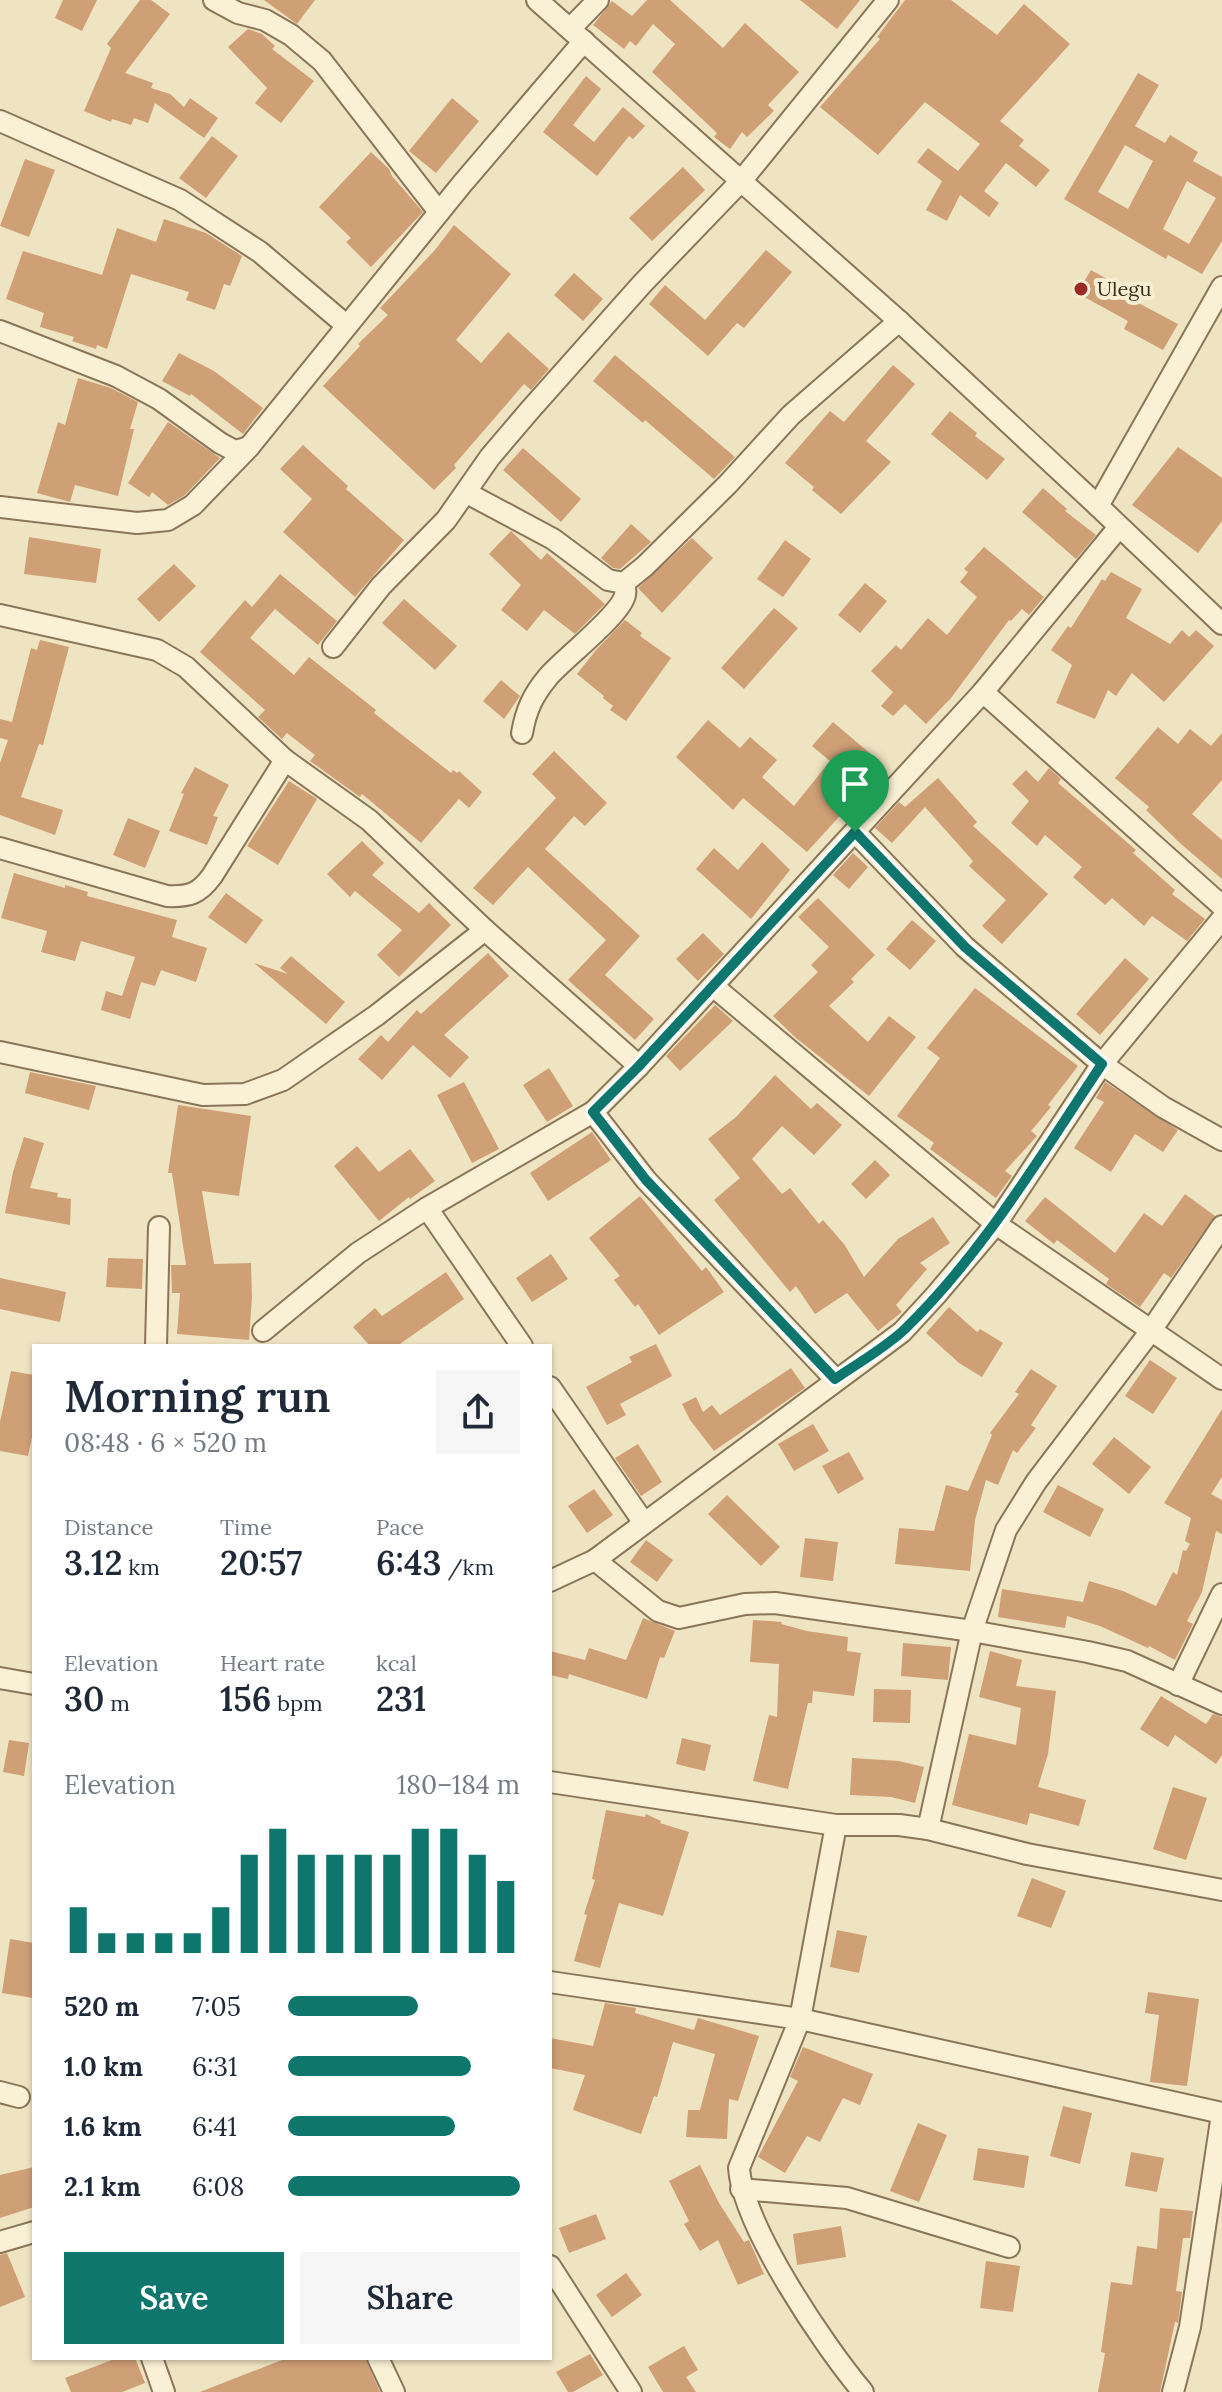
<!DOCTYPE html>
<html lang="en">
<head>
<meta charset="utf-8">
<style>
  :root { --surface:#fff; --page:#f6f6f7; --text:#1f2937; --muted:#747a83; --accent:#0f766e }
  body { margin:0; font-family:Lora,serif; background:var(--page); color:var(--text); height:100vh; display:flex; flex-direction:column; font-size:30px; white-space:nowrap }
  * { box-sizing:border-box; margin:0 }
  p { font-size:26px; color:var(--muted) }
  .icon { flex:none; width:44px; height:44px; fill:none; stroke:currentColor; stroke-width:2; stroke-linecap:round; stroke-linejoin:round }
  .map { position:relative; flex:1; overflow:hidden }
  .panel { position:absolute; left:32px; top:1344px; width:520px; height:1016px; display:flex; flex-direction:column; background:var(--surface); border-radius:0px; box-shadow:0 2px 6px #0004 }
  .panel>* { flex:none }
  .pin { position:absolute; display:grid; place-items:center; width:68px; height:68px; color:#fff; margin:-82px -34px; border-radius:50% 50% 50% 0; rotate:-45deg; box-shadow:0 0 8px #0007 }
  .pin .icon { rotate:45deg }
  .round { display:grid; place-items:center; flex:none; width:84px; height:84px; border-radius:0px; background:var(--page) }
  .headline { display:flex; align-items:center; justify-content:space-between; height:136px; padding:0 32px }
  h1 { font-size:44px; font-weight:600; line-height:60px }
  .metrics { display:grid; grid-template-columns:repeat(3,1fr); gap:12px; height:136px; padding:8px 32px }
  .metrics div { display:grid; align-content:center }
  .metrics b { font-size:34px; font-weight:600 }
  .metrics small { font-size:22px; font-weight:400 }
  .metrics p { font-size:22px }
  .chart { height:224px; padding:16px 32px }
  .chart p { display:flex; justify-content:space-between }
  .chart svg { width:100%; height:144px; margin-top:8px; stroke:var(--accent); stroke-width:6 }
  .primary-button { display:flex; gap:16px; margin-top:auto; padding:16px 32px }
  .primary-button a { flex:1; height:92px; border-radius:0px; background:var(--accent); color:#fff; font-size:32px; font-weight:600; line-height:92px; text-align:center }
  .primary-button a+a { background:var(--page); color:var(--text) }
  ul { padding:0 32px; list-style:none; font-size:26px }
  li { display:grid; grid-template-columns:128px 96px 1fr; align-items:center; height:60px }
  li i { height:20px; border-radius:10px; background:var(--accent) }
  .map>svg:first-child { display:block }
  .building { fill:#cf9f76; fill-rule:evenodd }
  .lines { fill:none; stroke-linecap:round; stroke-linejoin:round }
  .minor-casing { stroke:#8a7558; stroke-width:24 }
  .minor { stroke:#faf0d5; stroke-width:20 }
  .route-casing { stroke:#fff; stroke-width:16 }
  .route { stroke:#0f766e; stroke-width:10 }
  .poi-dot { fill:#9b2a26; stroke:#f7edd1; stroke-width:3 }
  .labels { text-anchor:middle; stroke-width:8; stroke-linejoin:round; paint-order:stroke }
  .poi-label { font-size:20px; fill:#392c1d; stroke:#f7edd1; text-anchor:start }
</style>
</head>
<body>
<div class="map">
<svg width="1222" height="2392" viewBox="0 0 1222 2392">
  <rect width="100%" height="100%" fill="#efe4c2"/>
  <!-- building -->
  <g class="building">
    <path d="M63 0H97L82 31 55 18Z"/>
    <path d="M140 0H151L170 14 125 73 153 83 151 88 170 94 184 107 190 98 218 118 204 138 155 103 148 123 134 118 131 125 112 119 111 122 84 111 111 48 107 44Z"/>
    <path d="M264 0H315L297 24Z"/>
    <path d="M647 0H670L723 48 745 23 799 72 768 105 774 111 747 137 742 132 730 149 714 137 717 133 652 72 675 44 653 24 636 46 630 41 624 49 593 25 612 1 632 16Z"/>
    <path d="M800 0H860L837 29Z"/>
    <path d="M905 0H951L997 35 1024 4 1070 44 1000 121 1024 140 1019 146 1050 170 1036 187 1006 163 984 191 999 203 989 217 960 195 947 221 926 210 942 181 917 162 928 148 958 171 980 144 925 102 878 155 820 107 880 39 877 37Z"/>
    <path d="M248 29 262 34 275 46 272 49 314 81 281 123 255 103 267 88 228 47Z"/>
    <path d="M1138 73 1159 85 1135 126 1165 143 1170 135 1198 152 1193 161 1222 177V241L1202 274 1168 255 1166 259 1064 199ZM1125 145 1153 161 1128 209 1098 192ZM1187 181 1216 198 1189 244 1163 229Z"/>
    <path d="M586 76 601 89 573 125 594 142 623 107 645 126 633 139 629 136 597 176 543 132Z"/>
    <path d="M452 98 479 121 436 173 409 151Z"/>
    <path d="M212 136 238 156 206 198 179 178Z"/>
    <path d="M371 152 389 169 392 176 423 212 371 267 346 242 351 238 319 207Z"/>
    <path d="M25 159 55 170 29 237 0 226Z"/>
    <path d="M683 167 705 190 652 241 629 218Z"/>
    <path d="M164 219 206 233 242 256 230 286 224 284 215 310 186 300 189 292 131 274 107 349 97 345 96 349 72 341 74 337 40 327 44 313 6 299 23 251 102 275 117 228 156 242Z"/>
    <path d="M454 225 511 274 456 340 481 363 508 332 549 369 531 390 524 384 454 465 456 468 434 490 323 386 360 346 358 344 388 315 380 308 435 250Z"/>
    <path d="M766 250 792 272 744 328 737 323 708 356 649 304 665 285 705 320Z"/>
    <path d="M1091 270 1132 293 1129 298 1178 324 1163 350 1124 329 1128 321 1077 293Z"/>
    <path d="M574 273 603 299 583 321 554 295Z"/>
    <path d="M179 353 214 371 263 408 243 434 191 394 190 396 162 381Z"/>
    <path d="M615 355 735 457 714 479 645 420 643 423 593 381Z"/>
    <path d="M893 365 915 384 866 441 891 462 841 514 812 490 814 487 785 463 830 411 844 422Z"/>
    <path d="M78 378 111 388 138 402 130 429H134L118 496 75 485 70 502 37 493 58 422 65 425Z"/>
    <path d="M950 411 977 433 975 436 1005 459 987 480 931 434Z"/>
    <path d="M168 422 220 458 185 495 168 505 152 492 149 497 128 483Z"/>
    <path d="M303 445 348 486 346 489 404 540 355 597 283 532 312 499 280 469Z"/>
    <path d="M1178 447 1222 478V521L1198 553 1132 505Z"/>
    <path d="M523 448 581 499 561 522 503 470Z"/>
    <path d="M1043 488 1067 509 1065 511 1096 535 1076 559 1022 512Z"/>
    <path d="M631 524 651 542 620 569 613 568 601 558Z"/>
    <path d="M511 531 541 560 547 553 605 604 575 634 544 610 527 631 501 610 521 585 489 554Z"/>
    <path d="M29 537 101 549 96 583 24 574Z"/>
    <path d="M692 538 713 558 662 613 638 588Z"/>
    <path d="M785 540 811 559 783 597 757 579Z"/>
    <path d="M984 547 1044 597 1029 615 1022 609 1011 621 1009 620 951 698 926 724 905 704 893 716 881 706 893 692 871 671 896 645 901 650 928 618 947 635 977 597 960 582 968 572 964 569Z"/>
    <path d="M174 564 196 586 159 622 137 599Z"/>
    <path d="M1111 572 1142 589 1126 618 1170 644 1182 630 1189 637 1196 630 1214 646 1164 702 1132 673 1116 696 1108 690 1095 719 1056 703 1072 665 1051 650 1068 626 1071 628 1102 579 1105 581Z"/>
    <path d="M280 574 337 621 318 645 275 609 250 638 294 675 309 657 376 710 374 713 451 773 453 770 457 773 459 771 482 792 469 808 459 799 421 843 362 794 360 797 310 761 315 755 287 733 282 739 258 717 265 710 200 652 245 600 252 607Z"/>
    <path d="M865 583 887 601 860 633 838 615Z"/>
    <path d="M404 599 457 646 435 670 382 623Z"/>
    <path d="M774 608 798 628 744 689 721 668Z"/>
    <path d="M625 620 642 633 640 636 671 658 626 721 610 710 613 706 603 698 604 696 577 674 596 650Z"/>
    <path d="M40 640 69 647 43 745 39 744 21 797 63 810 55 835 0 815V763L8 740 0 738V719L12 722 31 648 37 650Z"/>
    <path d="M501 680 520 696 504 719 483 701Z"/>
    <path d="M708 720 740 748 750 737 777 760 762 777 794 806 830 761 812 746 833 722 873 756 846 788 857 797 807 852 743 798 733 810 676 757Z"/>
    <path d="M1158 727 1178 744 1190 729 1211 746 1222 733V780L1192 814 1222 840V879L1181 844 1146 810 1149 807 1115 778Z"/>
    <path d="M554 751 607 803 585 826 574 816 545 849 640 936 605 975 654 1019 635 1040 568 980 606 940 528 867 493 905 473 888 556 798 532 774Z"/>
    <path d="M195 767 229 785 213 816 218 817 207 845 169 831 184 794 181 793Z"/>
    <path d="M1049 768 1061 779 1058 783 1136 850 1133 853 1175 890 1172 894 1205 919 1187 941 1152 916 1144 926 1112 898 1105 905 1073 877 1082 867 1045 835 1037 846 1011 823 1029 801 1012 784 1026 770 1038 782Z"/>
    <path d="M938 778 977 822 973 826 1048 894 1002 944 982 926 1006 900 969 866 973 861 925 807 892 843 875 828 899 802 905 807Z"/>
    <path d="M289 781 317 799 278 865 247 846Z"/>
    <path d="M128 818 160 831 145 868 113 855Z"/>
    <path d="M362 841 384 863 372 875 419 913 429 903 451 925 399 977 377 955 402 930 355 891 350 897 327 874Z"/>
    <path d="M762 842 790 870 751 919 696 869 714 848 738 870Z"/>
    <path d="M853 853 868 867 849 889 833 875Z"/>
    <path d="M14 873 65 888V885L88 892 87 896 177 920 172 937 207 948 196 982 161 970 155 986 141 982 130 1019 101 1010 106 991 122 996 135 957 81 941 75 961 41 952 47 931 1 918Z"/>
    <path d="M226 893 263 920 246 944 208 917Z"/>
    <path d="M818 898 875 955 851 979 854 982 829 1006 868 1042 889 1016 916 1037 869 1096 796 1038 773 1016 818 972 811 965 829 947 798 917Z"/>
    <path d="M912 920 936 941 910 970 886 949Z"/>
    <path d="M703 933 724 954 698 981 676 959Z"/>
    <path d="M488 953 509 976 444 1035 469 1057 450 1078 413 1045 382 1080 358 1059 381 1035 388 1042 417 1010 421 1014Z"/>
    <path d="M291 956 345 1002 326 1024 254 963 288 974 280 968Z"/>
    <path d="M1125 958 1149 979 1100 1035 1076 1014Z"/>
    <path d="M975 988 1078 1066 1048 1105 1051 1107 1031 1131 1037 1136 1005 1171 1012 1176 996 1198 930 1149 934 1143 897 1116 940 1058 927 1048Z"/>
    <path d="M715 1005 733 1021 680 1071 666 1056Z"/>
    <path d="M549 1068 573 1106 547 1122 523 1085Z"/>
    <path d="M30 1072 96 1086 89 1110 25 1093Z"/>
    <path d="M775 1075 811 1109 817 1103 842 1125 814 1155 782 1126 752 1159 782 1194 790 1188 819 1224 823 1220 844 1244 864 1277 898 1239 933 1217 950 1243 920 1263 927 1269 896 1305 902 1312 878 1331 847 1293 815 1314 796 1286 790 1292 714 1200 740 1178 708 1139 736 1117Z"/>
    <path d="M464 1082 499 1149 472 1163 437 1095Z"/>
    <path d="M1105 1082 1178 1130 1163 1152 1135 1134 1111 1172 1074 1148 1104 1102 1096 1098Z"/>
    <path d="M178 1105 251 1116 239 1196 202 1191 214 1264 251 1263 252 1297 249 1340 177 1334 180 1293H172L171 1265H186L172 1173H168Z"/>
    <path d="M592 1132 611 1160 548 1201 530 1173Z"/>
    <path d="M24 1137 44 1143 30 1188 58 1193 57 1197 71 1199 70 1225 5 1213 13 1172Z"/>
    <path d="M357 1146 379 1172 410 1149 435 1181 410 1199 409 1197 379 1221 334 1166Z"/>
    <path d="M875 1160 890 1175 866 1199 851 1184Z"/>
    <path d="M1185 1194 1215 1216 1171 1278 1164 1273 1140 1307 1106 1284 1109 1279 1057 1240 1054 1244 1025 1221 1045 1197 1115 1253 1144 1213 1162 1226Z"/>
    <path d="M640 1196 702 1271 706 1267 724 1292 659 1335 638 1304 635 1307 614 1280 620 1276 589 1238Z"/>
    <path d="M551 1254 568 1279 532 1302 516 1278Z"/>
    <path d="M108 1258 143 1259 142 1289 106 1287Z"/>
    <path d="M446 1272 464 1299 397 1346H370L353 1327 375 1308 382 1316Z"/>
    <path d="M0 1278 66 1292 60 1322 0 1309Z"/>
    <path d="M949 1307 977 1332 980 1329 1003 1343 982 1377 959 1363 926 1333Z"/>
    <path d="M656 1344 672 1376 620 1404 626 1415 607 1425 586 1387 632 1362 629 1357Z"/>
    <path d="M1150 1360 1177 1378 1153 1414 1125 1396Z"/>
    <path d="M791 1368 805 1388 714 1451 690 1420 682 1404 696 1397 703 1412 712 1405 720 1415Z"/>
    <path d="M1031 1369 1057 1386 1031 1425 1036 1428 1017 1453 1013 1450 998 1485 986 1480 975 1520 970 1571 895 1564 899 1528 934 1531 946 1485 968 1491 992 1435 990 1433 1019 1394 1015 1392Z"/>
    <path d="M11 1371 34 1375V1428L28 1456 0 1451V1422Z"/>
    <path d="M1222 1409V1477L1211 1494 1222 1500V1534L1216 1531 1202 1592 1187 1621 1193 1624 1175 1660 1149 1646 1148 1648 1100 1626 1067 1616 1065 1628 998 1617 1002 1589 1083 1602 1089 1581 1123 1591 1156 1606 1173 1572 1177 1575 1183 1550 1186 1551 1190 1544 1185 1541 1191 1518 1164 1503Z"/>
    <path d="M813 1424 829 1451 794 1471 778 1444Z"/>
    <path d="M1114 1437 1151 1467 1129 1494 1092 1464Z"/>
    <path d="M638 1444 662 1482 641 1496 615 1458Z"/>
    <path d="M849 1452 864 1479 838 1494 822 1466Z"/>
    <path d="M1058 1485 1104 1509 1090 1537 1043 1512Z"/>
    <path d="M594 1489 613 1515 587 1533 568 1506Z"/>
    <path d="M727 1495 780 1547 761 1566 708 1514Z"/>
    <path d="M805 1538 838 1542 833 1581 800 1577Z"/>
    <path d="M646 1540 673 1560 657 1582 630 1562Z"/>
    <path d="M643 1618 675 1631 664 1658 660 1657 647 1699 569 1674 568 1679 550 1675V1651L585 1660 589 1648 626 1660Z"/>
    <path d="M753 1620 782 1622 781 1624 807 1631 848 1637 847 1651 861 1653 854 1696 813 1691 812 1703H808L788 1789 753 1781 769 1715 777 1717 779 1664 750 1662Z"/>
    <path d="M903 1643 951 1647 948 1680 901 1676Z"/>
    <path d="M990 1651 1022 1660 1016 1686 1056 1691 1048 1754 1038 1787 1086 1800 1079 1826 1030 1813 1027 1825 952 1805 969 1734 1016 1745 1021 1708 979 1697Z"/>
    <path d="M874 1689 911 1690 910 1723 873 1722Z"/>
    <path d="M1161 1696 1206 1724 1213 1714 1222 1717V1755L1216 1764 1175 1735 1168 1747 1140 1729Z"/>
    <path d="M682 1738 711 1745 705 1771 676 1764Z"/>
    <path d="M9 1740 29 1743 24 1776 3 1772Z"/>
    <path d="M852 1758 899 1761 924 1767 915 1803 891 1797 850 1795Z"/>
    <path d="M1173 1787 1207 1798 1186 1860 1153 1849Z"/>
    <path d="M606 1810 645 1817 646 1814 661 1821 660 1823 689 1832 663 1916 619 1903 600 1968 574 1961 587 1915 584 1914 595 1880 592 1879Z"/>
    <path d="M1032 1878 1066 1891 1051 1928 1017 1916Z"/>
    <path d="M837 1930 867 1936 859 1973 830 1967Z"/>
    <path d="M10 1939 34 1943 33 1998 2 1993Z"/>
    <path d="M1148 1992 1199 1999 1187 2086 1150 2082 1159 2015 1145 2013Z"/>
    <path d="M605 2003 636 2008 635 2013 694 2030 698 2018 759 2036 738 2101 729 2099 727 2139 686 2137 688 2110H700L715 2054 673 2042 657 2097 654 2096 641 2134 573 2110 585 2075 550 2068V2038L593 2046Z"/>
    <path d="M803 2047 873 2074 860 2105 843 2098 820 2142 807 2136 785 2173 758 2157 798 2081 790 2077Z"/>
    <path d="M1063 2106 1092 2113 1080 2164 1050 2156Z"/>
    <path d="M918 2123 947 2135 919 2202 890 2191Z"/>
    <path d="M978 2148 1029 2156 1024 2188 973 2180Z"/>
    <path d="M1131 2152 1164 2158 1157 2192 1125 2186Z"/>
    <path d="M700 2165 719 2203 744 2242 749 2240 764 2274 738 2285 718 2240 700 2251 684 2224 689 2221 669 2181Z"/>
    <path d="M34 2167V2207L0 2218V2175Z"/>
    <path d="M1160 2208 1193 2211 1190 2238H1183L1176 2291 1182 2292 1178 2323 1175 2322 1160 2392H1098L1105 2353 1101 2352 1111 2282 1132 2285 1137 2246 1157 2249Z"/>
    <path d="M596 2214 606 2239 569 2253 559 2228Z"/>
    <path d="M841 2226 846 2257 797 2265 793 2234Z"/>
    <path d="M7 2253 25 2297 0 2307V2255Z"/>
    <path d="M986 2261 1020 2266 1013 2312 980 2308Z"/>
    <path d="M626 2273 642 2295 612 2317 596 2295Z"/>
    <path d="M684 2346 698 2370 686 2377 696 2392H663L648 2367Z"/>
    <path d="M590 2354 603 2375 573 2392H568L556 2372Z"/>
    <path d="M117 2358H135L145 2383 122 2392H71L65 2378Z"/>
    <path d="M287 2358H365L380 2392H200Z"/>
  </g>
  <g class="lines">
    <!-- minor casing -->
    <g class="minor-casing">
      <g id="minor">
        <path d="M214 0 238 13 265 20 291 35 322 61 439 212"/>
        <path d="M537 0 899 321 1098 506"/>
        <path d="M570 29 598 0"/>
        <path d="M0 121 180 200 260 252 346 325"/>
        <path d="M1222 287 1098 506 1222 624"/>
        <path d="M0 331 116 376 159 399 220 443 235 451 249 447 462 184 584 41"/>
        <path d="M467 493 553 539 608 580 624 583 645 566 728 484 791 415 899 321"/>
        <path d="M0 507 137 523 168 520 193 505 249 447"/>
        <path d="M0 615 157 650 186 667 285 760 369 820 485 930 639 1066"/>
        <path d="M333 647 381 586 446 520 490 457 530 410 642 284 742 180 888 0"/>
        <path d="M983 692 1222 906"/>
        <path d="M522 733C526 710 533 695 548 677 563 659 621 615 625 595 626 592 625 587 624 583"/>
        <path d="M855 832 965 947 1102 1064 1163 1107 1222 1140"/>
        <path d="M0 848 167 896C189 897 199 894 212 876L285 760"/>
        <path d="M713 986 996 1224 1222 1379"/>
        <path d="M0 1052 203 1095 245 1094 283 1080 377 1015 485 930"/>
        <path d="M593 1112 646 1180 835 1379"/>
        <path d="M427 1208 522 1346"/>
        <path d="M263 1331 358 1253 427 1208 593 1112 639 1066 983 692 1119 527"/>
        <path d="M156 1346 159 1227"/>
        <path d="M550 1387 644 1523"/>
        <path d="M595 1560 658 1611 679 1618 745 1604 775 1603 972 1631 1088 1652 1127 1661 1222 1704"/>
        <path d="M550 1581 595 1560 902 1332 936 1295 996 1224 1102 1064 1222 919"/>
        <path d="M0 1678 34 1684"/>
        <path d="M1178 1685 1222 1594"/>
        <path d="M550 1782 836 1825H899L928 1829 1027 1854 1222 1890"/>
        <path d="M836 1825 800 2019 739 2168C743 2226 824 2346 863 2392"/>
        <path d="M928 1829 972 1631 1006 1530 1036 1482 1150 1332 1222 1226"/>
        <path d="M550 1982 800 2019 1222 2113"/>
        <path d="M0 2092 19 2097"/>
        <path d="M741 2189 847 2198 1009 2247"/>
        <path d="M0 2242 34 2232"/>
        <path d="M550 2266 631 2392"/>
        <path d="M152 2358 164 2392"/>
        <path d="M378 2358 394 2392"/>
        <path d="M1173 2392 1190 2327 1222 2114"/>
      </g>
    </g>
    <!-- minor -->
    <use href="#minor" class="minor"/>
  </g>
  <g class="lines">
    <!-- route casing -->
    <g class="route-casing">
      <path id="route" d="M855 832 965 947 1102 1064C1041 1155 984 1252 905 1329 885 1348 858 1363 835 1379L646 1180 593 1112 639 1066Z"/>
    </g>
    <!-- route -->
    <use href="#route" class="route"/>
  </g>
  <!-- markers -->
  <circle class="poi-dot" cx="1081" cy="289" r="8"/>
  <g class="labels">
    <!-- poi labels -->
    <g class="poi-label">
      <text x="1097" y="296">Ulegu</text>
    </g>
  </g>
</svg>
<div class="pin" style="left:855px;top:832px;background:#1e9e55"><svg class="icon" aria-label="arrive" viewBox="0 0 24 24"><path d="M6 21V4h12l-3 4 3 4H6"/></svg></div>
<section class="panel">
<div class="headline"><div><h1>Morning run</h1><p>08:48 · 6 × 520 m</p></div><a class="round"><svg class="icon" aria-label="share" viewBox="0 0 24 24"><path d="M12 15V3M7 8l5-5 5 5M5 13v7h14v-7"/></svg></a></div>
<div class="metrics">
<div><p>Distance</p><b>3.12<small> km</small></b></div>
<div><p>Time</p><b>20:57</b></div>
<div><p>Pace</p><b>6:43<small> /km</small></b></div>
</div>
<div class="metrics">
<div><p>Elevation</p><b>30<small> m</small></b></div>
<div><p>Heart rate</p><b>156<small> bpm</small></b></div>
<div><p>kcal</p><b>231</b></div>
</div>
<div class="chart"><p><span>Elevation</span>180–184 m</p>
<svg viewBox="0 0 160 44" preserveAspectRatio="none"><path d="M5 44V30M15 44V38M25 44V38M35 44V38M45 44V38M55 44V30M65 44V14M75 44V6M85 44V14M95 44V14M105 44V14M115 44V14M125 44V6M135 44V6M145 44V14M155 44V22"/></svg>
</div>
<ul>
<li><b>520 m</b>7:05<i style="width:56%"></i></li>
<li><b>1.0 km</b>6:31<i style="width:79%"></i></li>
<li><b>1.6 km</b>6:41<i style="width:72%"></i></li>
<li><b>2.1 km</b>6:08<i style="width:100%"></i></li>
</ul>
<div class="primary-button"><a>Save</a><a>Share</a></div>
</section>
</div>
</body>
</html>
